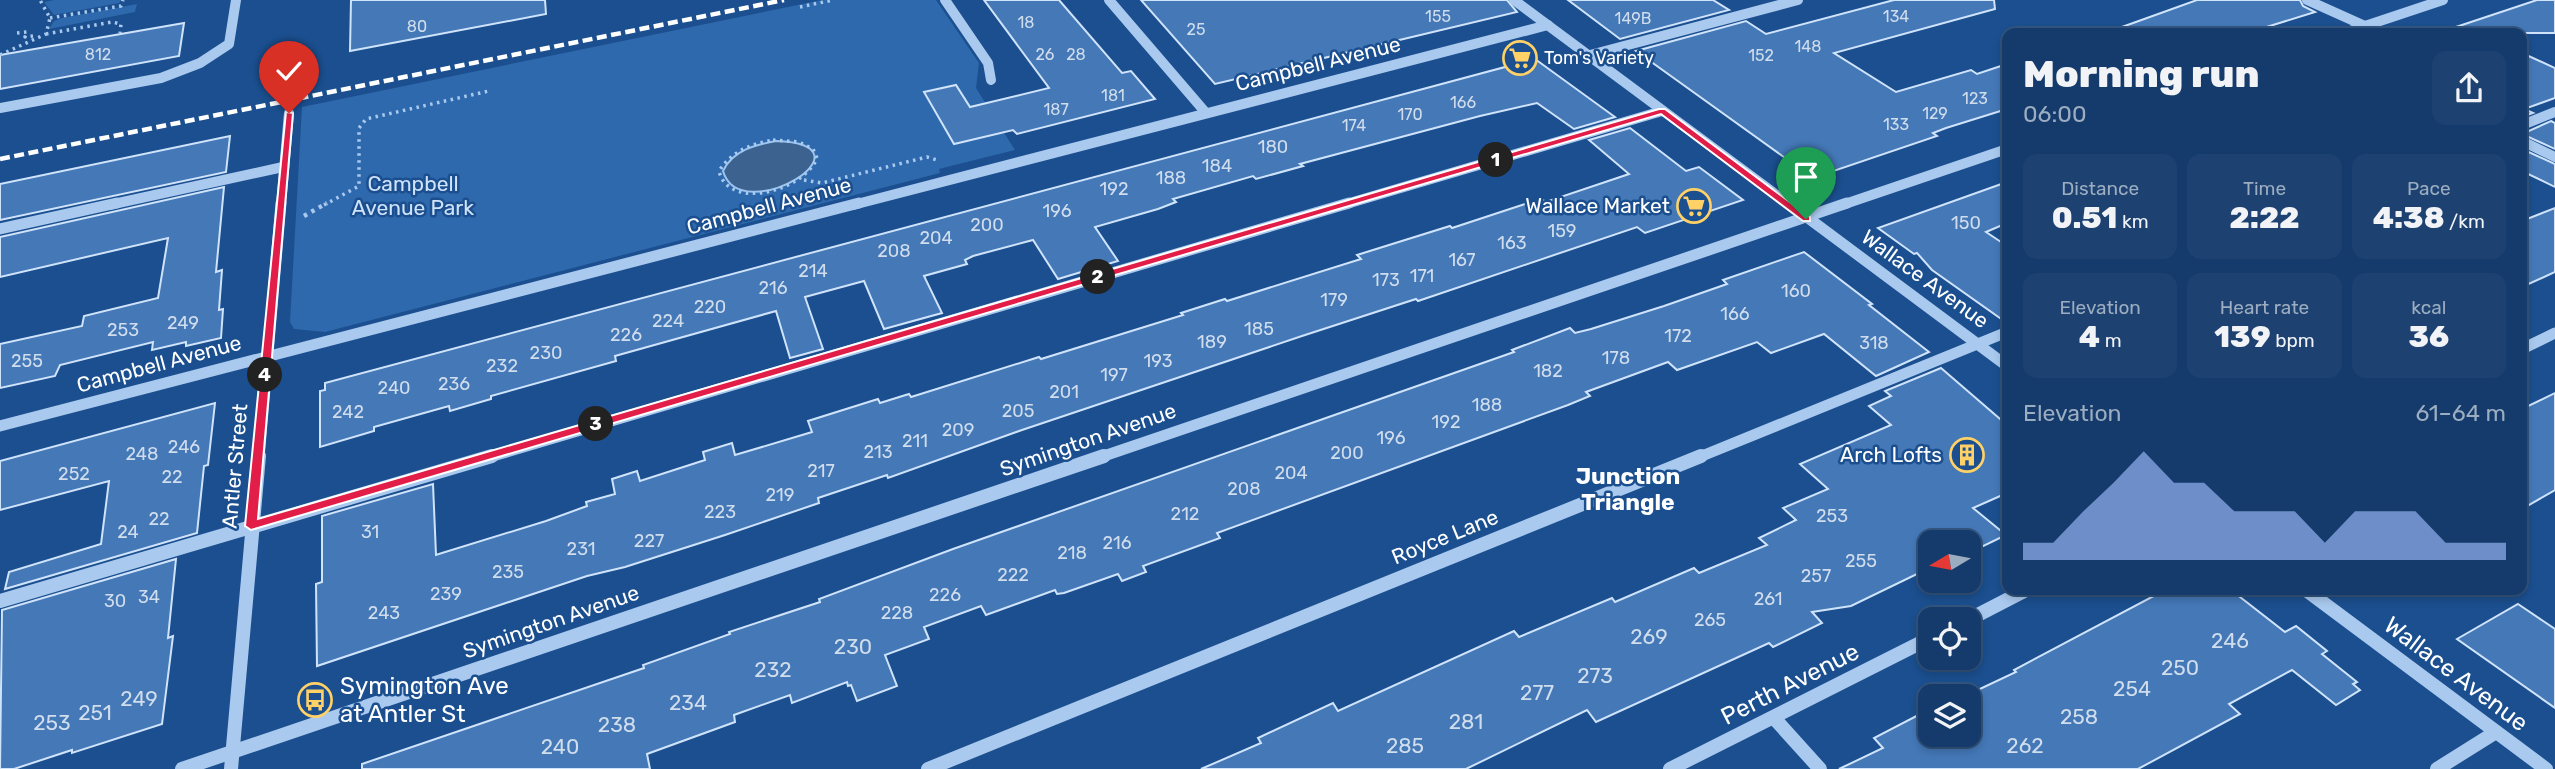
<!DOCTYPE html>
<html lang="en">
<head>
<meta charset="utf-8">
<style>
  :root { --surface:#143b6b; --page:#1d4271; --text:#f1f3f6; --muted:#9dadc1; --line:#33557e; --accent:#95b2f1 }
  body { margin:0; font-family:Rubik,sans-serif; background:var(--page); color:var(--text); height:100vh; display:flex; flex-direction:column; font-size:26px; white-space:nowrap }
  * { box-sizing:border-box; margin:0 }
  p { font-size:23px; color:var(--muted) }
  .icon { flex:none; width:38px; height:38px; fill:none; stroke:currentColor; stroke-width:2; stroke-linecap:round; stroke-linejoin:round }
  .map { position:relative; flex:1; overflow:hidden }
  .sheet { position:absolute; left:2002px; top:28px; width:525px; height:567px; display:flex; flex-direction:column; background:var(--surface); border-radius:14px; box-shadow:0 4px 10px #0003,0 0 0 2px var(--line) }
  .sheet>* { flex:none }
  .needle { width:46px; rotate:260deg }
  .fabs { position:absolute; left:1918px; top:530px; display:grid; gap:14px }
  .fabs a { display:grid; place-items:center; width:63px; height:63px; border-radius:14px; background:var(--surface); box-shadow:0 4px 10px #0003,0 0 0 2px var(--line); font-size:35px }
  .pin { position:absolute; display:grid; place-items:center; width:60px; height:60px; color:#fff; margin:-72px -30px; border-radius:50% 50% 50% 0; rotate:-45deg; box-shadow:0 0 7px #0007 }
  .pin .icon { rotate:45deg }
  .km { position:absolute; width:35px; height:35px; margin:-18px; border-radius:50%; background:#222; color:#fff; font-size:19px; line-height:35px; text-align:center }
  .round { display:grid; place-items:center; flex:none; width:74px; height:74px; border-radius:14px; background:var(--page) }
  .headline { display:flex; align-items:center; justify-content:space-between; height:119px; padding:0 21px }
  h1 { font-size:38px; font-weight:800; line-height:52px }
  .figures { display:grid; grid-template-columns:repeat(3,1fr); gap:10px; height:119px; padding:7px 21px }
  .figures div { display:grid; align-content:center; border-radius:14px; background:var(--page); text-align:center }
  .figures b { font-size:30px; font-weight:800 }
  .figures small { font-size:19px; font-weight:400 }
  .figures p { font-size:19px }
  .chart { height:196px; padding:14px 21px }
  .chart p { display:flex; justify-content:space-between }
  .chart svg { width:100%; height:126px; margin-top:7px; fill:var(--accent); opacity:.7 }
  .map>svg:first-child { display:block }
  .green { fill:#2e69ad }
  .water { fill:#3c6290; stroke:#9cc4f0; stroke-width:2 }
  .building { fill:#4478b7; stroke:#cfe3fa; stroke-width:2 }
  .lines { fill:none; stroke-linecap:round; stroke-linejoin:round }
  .path-far1 { stroke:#a9c9ee; stroke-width:3.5; stroke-dasharray:2.5 4.5; stroke-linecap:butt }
  .path { stroke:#a9c9ee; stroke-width:4.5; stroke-dasharray:3.5 5; stroke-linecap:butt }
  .minor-far2 { stroke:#a9c9ee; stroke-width:10 }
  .minor-far1 { stroke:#a9c9ee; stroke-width:11 }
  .minor { stroke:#a9c9ee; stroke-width:14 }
  .rail { stroke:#fff; stroke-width:4.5; stroke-dasharray:10 4.5; stroke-linecap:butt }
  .route { fill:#e11d48; stroke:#fff; stroke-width:2 }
  .labels { text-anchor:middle; stroke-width:5; stroke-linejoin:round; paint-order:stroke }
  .far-number-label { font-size:16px; fill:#d0dded }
  .far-poi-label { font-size:18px; fill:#fff; stroke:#1b4f8f; text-anchor:start }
  .number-label { font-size:18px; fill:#d0dded }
  .street-label { font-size:21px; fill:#fff; stroke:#1b4f8f }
  .park-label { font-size:21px; fill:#cfe3fa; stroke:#1b4f8f }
  .poi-label { font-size:21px; fill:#fff; stroke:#1b4f8f; text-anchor:end }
  .near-number-label { font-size:21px; fill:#d0dded }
  .neighbourhood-label { font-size:23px; font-weight:bold; fill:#fff; stroke:#1b4f8f }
  .near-street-label { font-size:24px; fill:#fff; stroke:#1b4f8f }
  .near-poi-label { font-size:24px; fill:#fff; stroke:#1b4f8f; text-anchor:start }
</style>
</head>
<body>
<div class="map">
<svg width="2555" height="769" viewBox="0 0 2555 769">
  <rect width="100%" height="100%" fill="#1b4f8f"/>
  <!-- green -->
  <g class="green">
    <path d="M54 0H121L119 3 54 15 44 2Z"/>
    <path d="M822 0H936L979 63 976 88 1015 150 939 169 940 173 325 332 294 329 290 322 302 107Z"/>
    <path d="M137 4 135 12 49 29 54 21 62 18Z"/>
  </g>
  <!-- water -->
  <path class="water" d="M776 141C881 145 740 230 723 171 733 150 755 145 776 141Z"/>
  <!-- building -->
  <g class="building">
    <path d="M351 0H545L546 14 350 51Z"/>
    <path d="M984 0H1059L1122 73 1131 71 1155 99 1017 134 1013 130 954 144 924 92 956 85 970 107 1049 88Z"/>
    <path d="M1141 0H1507L1517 12 1215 84Z"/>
    <path d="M1568 0H1713L1729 10 1620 39Z"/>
    <path d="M1894 0H1994L1995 9 1834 53 1896 92 1971 70 1977 74 2007 64V109L1946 128 1933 133 1937 136 1813 178 1636 51 1746 21 1766 34Z"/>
    <path d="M2197 0H2300L2303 6 2315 12 2247 33H2123L2122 27Z"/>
    <path d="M2537 0H2555V33H2454L2453 28Z"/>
    <path d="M184 23 179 56 0 89V55Z"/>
    <path d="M2522 53 2555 68V98L2524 109 2533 113 2522 117Z"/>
    <path d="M1535 59 1615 117 1574 129 1537 103 1480 116 1300 164 1303 166 1256 179 1253 176 1173 199 1176 202 1158 209 1095 227 1118 261 1058 279 1033 240 973 256 965 260 967 264 924 276 942 313 884 329 864 281 805 297 823 349 790 358 776 311 615 356 616 361 491 396V399L450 411 449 406 374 427V431L320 447V391L325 390V383Z"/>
    <path d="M2551 121 2555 123V149L2522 134Z"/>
    <path d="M1630 128 1686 171 1699 167 1743 200 1645 233 1637 227 1418 301 1416 299 1302 336 1022 430 888 478 887 475 818 498 819 503 725 535 625 567 587 576 317 666 316 584 322 582V516L433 484 436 555 442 553 546 521 587 506 586 502 615 494 612 479 637 471 640 481 705 460 703 452 732 443 735 455 812 432 808 421 878 399 880 403 909 394 911 397 1039 357 1041 359 1183 315 1181 313 1225 299 1227 301 1361 259 1357 255 1450 226 1452 228 1525 204 1543 200 1546 202 1629 174 1589 140Z"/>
    <path d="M230 136 226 172 0 220V184Z"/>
    <path d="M2522 149 2555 164V187L2522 171Z"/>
    <path d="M2007 182V223L1986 232 2007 246V323L1932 270 1917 253 1914 254 1878 228Z"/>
    <path d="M224 187 216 272 222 270 219 310 223 309 221 338 186 346V342L152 350 153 342 60 365 55 376 0 388V344L82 326 84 316 158 298 168 238 0 277V237Z"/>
    <path d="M2555 208V272L2522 287V221Z"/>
    <path d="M1804 252 1872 304 1869 305 1929 352 1876 376 1824 334 1771 353 1757 342 1677 370 1668 362 1586 392 1590 396 1568 405 1217 533 1220 538 1143 566 1146 572 1122 581 1118 574 1064 593 1057 594 1055 590 986 615 981 606 924 627 929 639 885 655 897 686 857 701 851 685 848 686 847 682 792 703 790 695 734 715 735 722 647 754 650 769H362V764L644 668 643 665 730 634 729 632 820 602 819 599 953 549 1514 352 1512 350 1570 328 1575 333 1591 329 1664 306 1727 284 1723 280Z"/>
    <path d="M1941 368 2007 425V493L1973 508 2006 535 1969 553V542H1930V572L1924 575 1921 572 1851 606 1812 612 1822 623 1773 647 1769 643 1596 722 1587 710 1466 769H1201L1261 743 1258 738 1333 703 1338 711 1514 631 1519 637 1612 598 1615 602 1694 568 1699 573 1767 545 1759 538 1796 520 1783 508 1828 489 1800 464 1891 425 1869 406 1891 396 1885 391Z"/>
    <path d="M2555 393V490L2522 509V409Z"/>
    <path d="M215 403 208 465 204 466 197 533 5 589 9 572 101 544 109 481 0 510V461Z"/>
    <path d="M176 559 168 638 173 636 162 724 72 753V750L14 769H0L2 610Z"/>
    <path d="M2165 590H2231L2285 632 2296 626 2327 651 2322 654 2357 682 2353 684 2360 690 2336 705 2292 670 2229 704 2240 714 2138 769H1839L1883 748 1874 738 1930 709V735H1969V696H1965L2016 672 2014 670Z"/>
    <path d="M2518 604 2555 629V708L2457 639Z"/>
  </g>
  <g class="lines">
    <!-- path-far1 -->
    <g class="path-far1">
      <path d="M800 7 833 0"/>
      <path d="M50 18 121 6 123 0"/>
      <path d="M17 33 27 32 25 37 33 36"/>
      <path d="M46 34 112 22 121 24 120 33"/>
      <path d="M0 55 46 34 50 18 40 0"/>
      <path d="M773 140 799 142 813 149 817 158C805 190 729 212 719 171 732 151 751 144 773 140Z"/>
      <path d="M804 180 822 183 927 157 937 160"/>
      <path d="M324 205 359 186V128L366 119 489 91"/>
    </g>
    <!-- path -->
    <path class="path" d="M304 216 327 203"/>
    <!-- minor-far2 -->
    <g class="minor-far2">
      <path d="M945 0 988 63 991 80"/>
      <path d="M1109 0 1206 113"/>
      <path d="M1514 0 1790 205"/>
      <path d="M2307 0 2365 26"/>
      <path d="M2344 33 2443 0"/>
      <path d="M1590 55 1798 0"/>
      <path d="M0 108 161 78 200 63 229 44 236 0"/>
      <path d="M2522 125 2555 112"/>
      <path d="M2522 141 2555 157"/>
      <path d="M109 205 283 167"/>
      <path d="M281 205 289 113"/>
      <path d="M853 205 1548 25"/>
      <path d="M1343 205 1662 111"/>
      <path d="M1842 205 2007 149"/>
    </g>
    <!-- minor-far1 -->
    <g class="minor-far1">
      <path d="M1788 203 2007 366"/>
      <path d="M0 229 117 203"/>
      <path d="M2522 349 2555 333"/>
      <path d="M0 426 859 203"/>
      <path d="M259 458 281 203"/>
      <path d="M486 458 1349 203"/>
      <path d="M1098 458 1847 203"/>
      <path d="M1697 458 2007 332"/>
    </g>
    <!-- minor -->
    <g class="minor">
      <path d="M2306 590 2546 769"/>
      <path d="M0 601 492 456"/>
      <path d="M1968 620 2026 590"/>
      <path d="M1774 718 1820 769"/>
      <path d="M182 769 1104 456"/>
      <path d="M231 769 259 456"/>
      <path d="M928 769 1701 456"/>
      <path d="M1670 769 1930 638"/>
      <path d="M2437 769 2496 732"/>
    </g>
    <!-- rail -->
    <path class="rail" d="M0 159 784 0"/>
  </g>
  <!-- route -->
  <path class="route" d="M1659 109H1665L1810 217V221H1803L1661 114 251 530 245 526 286 112 293 113 258 519Z"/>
  <!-- icons -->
  <defs>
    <g id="supermarket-ring" transform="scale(1.75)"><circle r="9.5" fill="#1b4f8f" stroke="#ffd166" stroke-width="1.5"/><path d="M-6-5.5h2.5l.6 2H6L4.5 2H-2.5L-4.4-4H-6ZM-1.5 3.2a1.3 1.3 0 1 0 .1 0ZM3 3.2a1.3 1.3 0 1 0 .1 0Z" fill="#ffd166"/></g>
    <g id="building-ring" transform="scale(1.75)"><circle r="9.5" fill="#1b4f8f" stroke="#ffd166" stroke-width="1.5"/><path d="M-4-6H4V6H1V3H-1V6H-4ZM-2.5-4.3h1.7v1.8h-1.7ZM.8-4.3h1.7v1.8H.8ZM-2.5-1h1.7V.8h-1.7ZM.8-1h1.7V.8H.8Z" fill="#ffd166"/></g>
    <g id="bus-ring" transform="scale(1.75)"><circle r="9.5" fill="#1b4f8f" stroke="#ffd166" stroke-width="1.5"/><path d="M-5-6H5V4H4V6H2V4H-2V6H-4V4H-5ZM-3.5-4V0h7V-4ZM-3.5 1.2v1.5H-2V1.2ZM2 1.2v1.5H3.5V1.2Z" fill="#ffd166"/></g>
  </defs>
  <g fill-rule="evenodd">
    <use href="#supermarket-ring" x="1520" y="58"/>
    <use href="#supermarket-ring" x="1694" y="206"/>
    <use href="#building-ring" x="1967" y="455"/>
    <use href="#bus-ring" x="315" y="700"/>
  </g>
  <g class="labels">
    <!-- far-number labels -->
    <g class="far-number-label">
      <text x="1438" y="22">155</text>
      <text x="1896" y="22">134</text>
      <text x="1633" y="24">149B</text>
      <text x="1026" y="28">18</text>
      <text x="417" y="32">80</text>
      <text x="1196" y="35">25</text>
      <text x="1808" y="52">148</text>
      <text x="98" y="60">812</text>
      <text x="1045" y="60">26</text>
      <text x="1076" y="60">28</text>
      <text x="1761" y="61">152</text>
      <text x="1113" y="101">181</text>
      <text x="1975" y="104">123</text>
      <text x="1463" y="108">166</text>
      <text x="1056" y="115">187</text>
      <text x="1935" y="119">129</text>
      <text x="1410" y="120">170</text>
      <text x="1896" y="130">133</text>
      <text x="1354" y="131">174</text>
    </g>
    <!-- far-poi labels -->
    <g class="far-poi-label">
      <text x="1544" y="64">Tom's Variety</text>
    </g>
    <!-- number labels -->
    <g class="number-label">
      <text x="1273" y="153">180</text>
      <text x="1217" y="172">184</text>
      <text x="1171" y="184">188</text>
      <text x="1114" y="195">192</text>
      <text x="1057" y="217">196</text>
      <text x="1966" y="229">150</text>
      <text x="987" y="231">200</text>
      <text x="1562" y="237">159</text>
      <text x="936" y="244">204</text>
      <text x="1512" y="249">163</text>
      <text x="894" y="257">208</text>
      <text x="1462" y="266">167</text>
      <text x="813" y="277">214</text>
      <text x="1422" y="282">171</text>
      <text x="1386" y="286">173</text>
      <text x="773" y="294">216</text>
      <text x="1796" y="297">160</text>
      <text x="1334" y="306">179</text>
      <text x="710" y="313">220</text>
      <text x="1735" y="320">166</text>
      <text x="668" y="327">224</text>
      <text x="183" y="329">249</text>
      <text x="1259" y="335">185</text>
      <text x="123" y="336">253</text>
      <text x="626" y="341">226</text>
      <text x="1678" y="342">172</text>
      <text x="1212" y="348">189</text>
      <text x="1874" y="349">318</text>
      <text x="546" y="359">230</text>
      <text x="1616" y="364">178</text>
      <text x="27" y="367">255</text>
      <text x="1158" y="367">193</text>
      <text x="502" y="372">232</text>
      <text x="1548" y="377">182</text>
      <text x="1114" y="381">197</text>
      <text x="454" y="390">236</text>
      <text x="394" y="394">240</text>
      <text x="1064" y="398">201</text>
      <text x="1487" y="411">188</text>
      <text x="1018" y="417">205</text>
      <text x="348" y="418">242</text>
      <text x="1446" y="428">192</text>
      <text x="958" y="436">209</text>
      <text x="1391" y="444">196</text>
      <text x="915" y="447">211</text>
      <text x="184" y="453">246</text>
      <text x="878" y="458">213</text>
      <text x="1347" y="459">200</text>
      <text x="142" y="460">248</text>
      <text x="821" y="477">217</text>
      <text x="1291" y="479">204</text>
      <text x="74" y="480">252</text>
      <text x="172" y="483">22</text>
      <text x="1244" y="495">208</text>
      <text x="780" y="501">219</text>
      <text x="720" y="518">223</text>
      <text x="1185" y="520">212</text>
      <text x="1832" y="522">253</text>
      <text x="159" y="525">22</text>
      <text x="128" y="538">24</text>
      <text x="370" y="538">31</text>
      <text x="649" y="547">227</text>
      <text x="1117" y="549">216</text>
      <text x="581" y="555">231</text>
      <text x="1072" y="559">218</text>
      <text x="1861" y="567">255</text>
      <text x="508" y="578">235</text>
      <text x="1013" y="581">222</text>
      <text x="1816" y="582">257</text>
      <text x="446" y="600">239</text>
      <text x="945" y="601">226</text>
      <text x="149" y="603">34</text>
      <text x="1768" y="605">261</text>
      <text x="115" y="607">30</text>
      <text x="384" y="619">243</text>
      <text x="897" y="619">228</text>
      <text x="1710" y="626">265</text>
    </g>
    <!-- street labels -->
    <g class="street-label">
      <text transform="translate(1318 64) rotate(-14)" y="7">Campbell Avenue</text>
      <text transform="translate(769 206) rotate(-15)" y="7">Campbell Avenue</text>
      <text transform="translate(1925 279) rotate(36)" y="7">Wallace Avenue</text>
      <text transform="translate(159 364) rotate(-15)" y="7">Campbell Avenue</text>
      <text transform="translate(1088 440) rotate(-19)" y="7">Symington Avenue</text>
      <text transform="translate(235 466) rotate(-85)" y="7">Antler Street</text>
      <text transform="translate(1445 537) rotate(-22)" y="7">Royce Lane</text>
      <text transform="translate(551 622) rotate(-19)" y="7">Symington Avenue</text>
    </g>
    <!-- park labels -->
    <g class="park-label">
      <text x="413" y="191">Campbell<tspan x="413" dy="24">Avenue Park</tspan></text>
    </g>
    <!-- poi labels -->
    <g class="poi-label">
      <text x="1670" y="213">Wallace Market</text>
      <text x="1942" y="462">Arch Lofts</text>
    </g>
    <!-- near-number labels -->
    <g class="near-number-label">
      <text x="1649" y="644">269</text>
      <text x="2230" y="648">246</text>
      <text x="853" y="654">230</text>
      <text x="2180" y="675">250</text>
      <text x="773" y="677">232</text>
      <text x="1595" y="683">273</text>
      <text x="2132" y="696">254</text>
      <text x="1537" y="700">277</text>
      <text x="139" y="706">249</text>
      <text x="688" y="710">234</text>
      <text x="95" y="720">251</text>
      <text x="2079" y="724">258</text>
      <text x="1466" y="729">281</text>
      <text x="52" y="730">253</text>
      <text x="617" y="732">238</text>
      <text x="1405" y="753">285</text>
      <text x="2025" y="753">262</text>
      <text x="560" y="754">240</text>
    </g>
    <!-- neighbourhood labels -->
    <g class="neighbourhood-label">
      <text x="1628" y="484">Junction<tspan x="1628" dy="26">Triangle</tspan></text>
    </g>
    <!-- near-street labels -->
    <g class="near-street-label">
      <text transform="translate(2456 674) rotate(37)" y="8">Wallace Avenue</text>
      <text transform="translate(1790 684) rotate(-27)" y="8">Perth Avenue</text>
    </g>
    <!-- near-poi labels -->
    <g class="near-poi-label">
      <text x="340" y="694">Symington Ave<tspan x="340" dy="28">at Antler St</tspan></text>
    </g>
  </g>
</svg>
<div class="fabs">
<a><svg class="needle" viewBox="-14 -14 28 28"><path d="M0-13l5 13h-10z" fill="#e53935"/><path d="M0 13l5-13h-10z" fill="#9dadc1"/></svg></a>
<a><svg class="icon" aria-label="locate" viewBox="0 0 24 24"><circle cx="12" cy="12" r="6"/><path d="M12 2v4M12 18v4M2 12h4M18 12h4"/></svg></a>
<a><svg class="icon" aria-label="layers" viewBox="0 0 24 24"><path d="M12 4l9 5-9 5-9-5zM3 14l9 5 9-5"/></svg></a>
</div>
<div class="pin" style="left:1806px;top:219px;background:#1e9e55"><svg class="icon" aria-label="arrive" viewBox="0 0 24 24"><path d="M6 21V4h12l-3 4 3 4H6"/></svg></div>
<div class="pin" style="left:289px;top:113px;background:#d93025"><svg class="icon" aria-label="check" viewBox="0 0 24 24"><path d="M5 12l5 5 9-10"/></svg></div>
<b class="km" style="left:1496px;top:160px">1</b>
<b class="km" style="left:1098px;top:277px">2</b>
<b class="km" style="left:596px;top:424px">3</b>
<b class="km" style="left:265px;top:375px">4</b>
<section class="sheet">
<div class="headline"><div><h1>Morning run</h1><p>06:00</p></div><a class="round"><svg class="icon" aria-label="share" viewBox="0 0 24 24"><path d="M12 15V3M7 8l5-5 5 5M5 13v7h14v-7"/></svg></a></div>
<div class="figures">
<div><p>Distance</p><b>0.51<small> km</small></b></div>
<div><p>Time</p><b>2:22</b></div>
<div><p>Pace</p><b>4:38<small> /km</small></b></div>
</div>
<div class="figures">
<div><p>Elevation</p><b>4<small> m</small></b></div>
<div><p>Heart rate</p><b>139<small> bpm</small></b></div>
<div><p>kcal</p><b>36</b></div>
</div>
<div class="chart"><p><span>Elevation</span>61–64 m</p>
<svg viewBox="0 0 160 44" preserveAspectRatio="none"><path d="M0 44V38L10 38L20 27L30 17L40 6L50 17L60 17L70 27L80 27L90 27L100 38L110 27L120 27L130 27L140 38L150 38L160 38V44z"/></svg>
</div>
</section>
</div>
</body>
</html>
